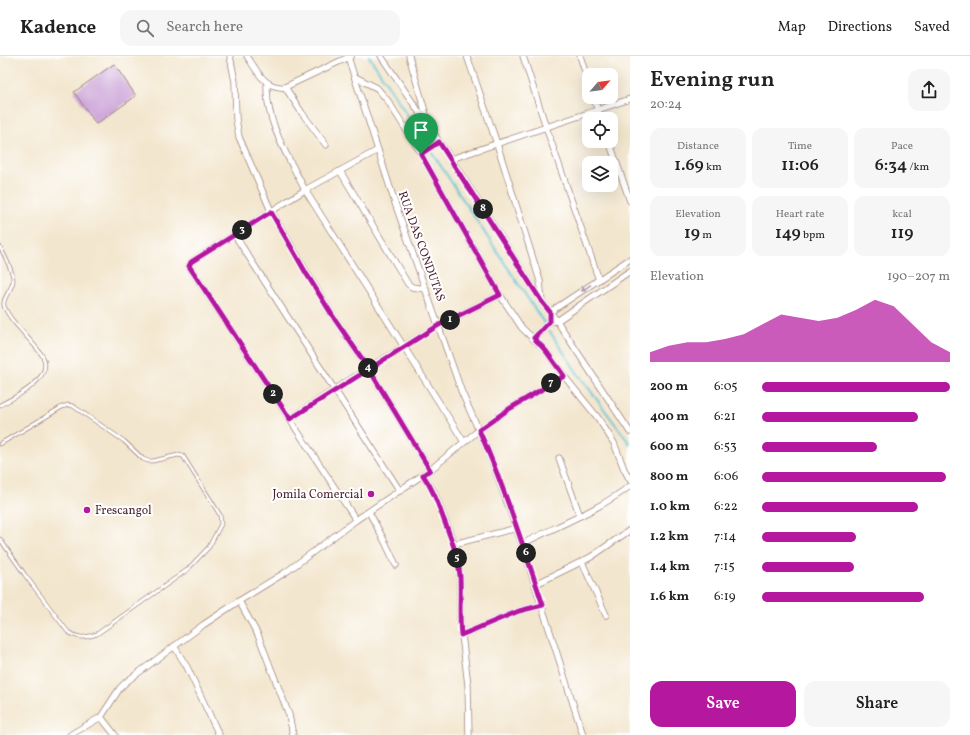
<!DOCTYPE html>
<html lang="en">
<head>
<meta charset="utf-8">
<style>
  :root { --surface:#fff; --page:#f6f6f6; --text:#222; --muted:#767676; --line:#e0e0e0; --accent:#b5179e }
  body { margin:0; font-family:Vollkorn,serif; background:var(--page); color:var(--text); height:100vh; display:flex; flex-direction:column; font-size:15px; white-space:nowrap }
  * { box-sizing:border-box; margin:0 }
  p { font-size:13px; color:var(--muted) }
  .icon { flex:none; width:22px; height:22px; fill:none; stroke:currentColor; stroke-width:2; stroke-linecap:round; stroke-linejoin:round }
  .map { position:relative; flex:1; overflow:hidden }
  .sheet { display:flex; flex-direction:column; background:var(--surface); width:340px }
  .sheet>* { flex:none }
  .needle { width:26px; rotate:62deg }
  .controls { position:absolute; left:582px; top:12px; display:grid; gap:8px }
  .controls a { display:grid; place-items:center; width:36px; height:36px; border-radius:8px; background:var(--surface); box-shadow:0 4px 16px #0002; font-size:20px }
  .pin { position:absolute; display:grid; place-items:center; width:34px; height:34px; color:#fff; margin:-41px -17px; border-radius:50% 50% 50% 0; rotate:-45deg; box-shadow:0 0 4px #0007 }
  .pin .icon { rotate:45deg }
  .km { position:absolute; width:20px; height:20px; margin:-10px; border-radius:50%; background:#222; color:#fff; font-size:11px; line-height:20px; text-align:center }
  .round { display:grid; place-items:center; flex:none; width:42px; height:42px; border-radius:12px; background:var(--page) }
  .summary { display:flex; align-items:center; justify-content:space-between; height:68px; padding:0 20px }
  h1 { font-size:22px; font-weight:600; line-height:30px }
  .stats { display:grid; grid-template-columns:repeat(3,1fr); gap:6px; height:68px; padding:4px 20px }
  .stats div { display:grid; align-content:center; border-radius:10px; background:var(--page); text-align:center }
  .stats b { font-size:17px; font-weight:600 }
  .stats small { font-size:11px; font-weight:400 }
  .stats p { font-size:11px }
  .chart { height:112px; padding:8px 20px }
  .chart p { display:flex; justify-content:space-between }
  .chart svg { width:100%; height:72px; margin-top:4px; fill:var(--accent); opacity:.7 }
  .button { display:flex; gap:8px; margin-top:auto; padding:8px 20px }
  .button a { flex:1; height:46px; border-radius:12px; background:var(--accent); color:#fff; font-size:16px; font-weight:600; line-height:46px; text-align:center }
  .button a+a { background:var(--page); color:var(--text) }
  ul { padding:0 20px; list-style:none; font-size:13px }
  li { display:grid; grid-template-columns:64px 48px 1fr; align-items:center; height:30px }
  li i { height:10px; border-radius:5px; background:var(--accent) }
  header { display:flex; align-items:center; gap:24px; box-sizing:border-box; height:56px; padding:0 20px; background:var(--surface); border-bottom:1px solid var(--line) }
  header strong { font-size:19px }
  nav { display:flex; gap:22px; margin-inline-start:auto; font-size:14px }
  .search { width:280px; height:36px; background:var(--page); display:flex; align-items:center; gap:10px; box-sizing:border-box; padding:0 14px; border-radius:12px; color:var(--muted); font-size:15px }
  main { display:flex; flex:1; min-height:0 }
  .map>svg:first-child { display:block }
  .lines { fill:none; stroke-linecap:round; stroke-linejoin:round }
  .stream { stroke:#5ac2d6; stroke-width:2 }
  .building { fill:#cca4d8 }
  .lane-casing { stroke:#9e827c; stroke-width:4.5 }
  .street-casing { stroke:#9e827c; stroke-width:7 }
  .lane { stroke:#fff; stroke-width:3 }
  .street { stroke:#fff; stroke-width:5.5 }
  .oneway { fill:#ae9aa0 }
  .route-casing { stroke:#fff; stroke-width:8 }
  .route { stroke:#b5179e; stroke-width:5 }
  .poi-dot { fill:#b5179e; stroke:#fff; stroke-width:1.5 }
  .labels { text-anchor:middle; stroke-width:4; stroke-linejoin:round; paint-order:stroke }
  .street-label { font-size:12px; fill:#4a1f2b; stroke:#fff }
  .poi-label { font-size:12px; fill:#4a1f2b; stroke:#fff; text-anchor:end }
</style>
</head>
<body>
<header>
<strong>Kadence</strong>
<div class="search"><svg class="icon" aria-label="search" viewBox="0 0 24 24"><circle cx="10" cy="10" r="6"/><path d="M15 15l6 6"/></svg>Search here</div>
<nav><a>Map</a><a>Directions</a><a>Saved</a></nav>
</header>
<main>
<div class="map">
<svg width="630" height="679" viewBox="0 0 630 679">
  <rect width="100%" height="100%" fill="#fff"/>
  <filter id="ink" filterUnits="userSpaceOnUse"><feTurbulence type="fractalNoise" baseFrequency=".025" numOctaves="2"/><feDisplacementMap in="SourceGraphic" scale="8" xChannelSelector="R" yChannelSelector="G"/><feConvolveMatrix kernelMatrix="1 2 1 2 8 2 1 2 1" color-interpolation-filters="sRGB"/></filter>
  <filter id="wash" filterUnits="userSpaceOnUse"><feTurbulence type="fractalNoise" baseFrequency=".012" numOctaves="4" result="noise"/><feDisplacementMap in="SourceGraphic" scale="16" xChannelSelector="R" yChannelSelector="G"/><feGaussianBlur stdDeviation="0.9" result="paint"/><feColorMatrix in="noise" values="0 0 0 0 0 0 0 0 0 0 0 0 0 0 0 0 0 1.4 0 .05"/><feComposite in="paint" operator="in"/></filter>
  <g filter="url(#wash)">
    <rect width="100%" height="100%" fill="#f3e6ce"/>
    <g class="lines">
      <!-- stream -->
      <g class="stream">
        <path d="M369 0 424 85"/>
        <path d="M431 95 544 267"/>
        <path d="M550 276 578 318 630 388"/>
      </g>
    </g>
    <g id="blocks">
      <!-- building -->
      <path class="building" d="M114 8 136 40 96 68 74 36Z"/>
    </g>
  </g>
  <g filter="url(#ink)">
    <use href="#blocks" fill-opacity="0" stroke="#9e827c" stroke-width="1"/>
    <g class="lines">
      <!-- lane casing -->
      <g class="lane-casing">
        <g id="lane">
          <path d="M0 191C4 199 14 216 13 225 12 234 2 242 4 250 8 260 15 268 22 275 29 284 38 292 43 301 54 323 14 342 0 349"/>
          <path d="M0 388 62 351 68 349 73 350 124 385 143 403 148 405H153L178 399 183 400 220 459 221 468 209 491 187 514 97 578C84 582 80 583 68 576L25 519 0 483"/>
        </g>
      </g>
      <!-- street casing -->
      <g class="street-casing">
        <g id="street">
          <path d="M230 0 235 26 236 63 239 81 271 155 307 217 334 262 369 313 430 414"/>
          <path d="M247 0C257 15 265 33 285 31L351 0"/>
          <path d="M381 0 451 103 542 246"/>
          <path d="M409 0 429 69"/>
          <path d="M467 0 497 88 540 225 542 246 557 265 630 376"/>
          <path d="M523 0 546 71 599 224"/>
          <path d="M580 0 589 28"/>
          <path d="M348 1 395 147 462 337 489 397 522 488 583 679"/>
          <path d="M355 21 377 32 388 45 419 94 500 239 522 272 546 295 564 320 598 362 614 387 624 413 630 424"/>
          <path d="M267 27C267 33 267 40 268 46 272 76 292 108 305 134L464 386"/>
          <path d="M285 31 302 57 326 89"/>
          <path d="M593 41 601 63"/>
          <path d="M609 85 630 145"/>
          <path d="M421 97 439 86"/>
          <path d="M451 103 630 43"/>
          <path d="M340 115 408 228 412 231 426 233"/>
          <path d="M234 178 400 435"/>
          <path d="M550 256 630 203"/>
          <path d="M550 265H557L630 215"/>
          <path d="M534 282 550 265V262"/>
          <path d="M290 363 348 325 439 269 500 239"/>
          <path d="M559 402 580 460"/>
          <path d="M423 419 434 436 454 488 458 504 460 521V562L468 629 469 679"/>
          <path d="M369 456 385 486 396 509"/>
          <path d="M356 464 189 210 191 206 305 134 378 94"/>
          <path d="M454 488 517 472"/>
          <path d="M522 488C559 469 597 455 630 430"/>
          <path d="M582 506 606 559"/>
          <path d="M536 528 591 501 630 474"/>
          <path d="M239 545 258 579 289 659 293 679"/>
          <path d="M461 579 519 555 543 549"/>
          <path d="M174 590 187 611 219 679"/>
          <path d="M101 661 115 679"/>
          <path d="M70 679 101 661 120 632 126 626 203 569 239 545 286 516 356 464 430 414 479 374 509 353 564 320"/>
        </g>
      </g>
      <!-- lane -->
      <use href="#lane" class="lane"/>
      <!-- street -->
      <use href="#street" class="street"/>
    </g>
    <!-- one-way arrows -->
    <defs><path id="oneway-solid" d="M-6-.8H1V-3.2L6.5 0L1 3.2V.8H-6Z"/></defs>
    <use class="oneway" href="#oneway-solid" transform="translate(586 232) rotate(146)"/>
  </g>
  <g class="lines" filter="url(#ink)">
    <!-- route casing -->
    <g class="route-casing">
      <path id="route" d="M421 98 500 239 439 269 290 363 189 210 191 206 271 156 306 217 334 262 369 313 430 414 423 419C433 433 438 448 444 464 451 482 458 500 460 520 461 540 459 559 461 579L519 555 543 549C523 490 504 430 479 374L509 353 564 320 546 295 534 282 550 265V256L542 246 439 86 421 98"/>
    </g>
    <!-- route -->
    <use href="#route" class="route"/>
  </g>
  <!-- markers -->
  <g class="poi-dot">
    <circle cx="371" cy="438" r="4"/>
    <circle cx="87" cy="454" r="4"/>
  </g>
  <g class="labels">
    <!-- street labels -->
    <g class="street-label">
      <text transform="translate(422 190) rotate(70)" y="4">RUA DAS CONDUTAS</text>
    </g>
    <!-- poi labels -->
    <g class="poi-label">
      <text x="363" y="442">Jomila Comercial</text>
      <text x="95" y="458" text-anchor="start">Frescangol</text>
    </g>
  </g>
</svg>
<div class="controls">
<a><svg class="needle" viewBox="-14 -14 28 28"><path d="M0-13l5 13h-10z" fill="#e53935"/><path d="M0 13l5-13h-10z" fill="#767676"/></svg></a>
<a><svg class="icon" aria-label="locate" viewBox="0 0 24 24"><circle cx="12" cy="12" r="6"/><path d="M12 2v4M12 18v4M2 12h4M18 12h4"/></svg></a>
<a><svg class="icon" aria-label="layers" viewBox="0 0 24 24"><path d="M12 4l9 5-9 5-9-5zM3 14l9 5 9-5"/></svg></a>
</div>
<div class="pin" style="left:421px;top:98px;background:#1e9e55"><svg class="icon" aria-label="arrive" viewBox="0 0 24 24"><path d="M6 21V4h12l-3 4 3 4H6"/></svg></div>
<b class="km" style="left:450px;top:264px">1</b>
<b class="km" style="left:273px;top:338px">2</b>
<b class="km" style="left:242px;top:174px">3</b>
<b class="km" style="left:368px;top:312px">4</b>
<b class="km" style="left:457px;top:502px">5</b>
<b class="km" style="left:526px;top:497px">6</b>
<b class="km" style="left:551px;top:327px">7</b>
<b class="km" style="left:483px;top:153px">8</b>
</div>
<section class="sheet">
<div class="summary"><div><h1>Evening run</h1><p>20:24</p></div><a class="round"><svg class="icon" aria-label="share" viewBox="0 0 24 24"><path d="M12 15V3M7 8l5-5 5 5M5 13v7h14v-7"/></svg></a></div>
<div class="stats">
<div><p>Distance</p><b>1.69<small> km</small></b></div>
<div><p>Time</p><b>11:06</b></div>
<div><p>Pace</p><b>6:34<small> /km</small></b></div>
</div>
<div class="stats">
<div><p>Elevation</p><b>19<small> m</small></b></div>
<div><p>Heart rate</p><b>149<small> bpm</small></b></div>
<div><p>kcal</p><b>119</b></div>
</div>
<div class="chart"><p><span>Elevation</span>190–207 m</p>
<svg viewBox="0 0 160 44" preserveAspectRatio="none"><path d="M0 44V38L10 34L20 32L30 32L40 30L50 27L60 21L70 15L80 17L90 19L100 17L110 12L120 6L130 10L140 21L150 32L160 38V44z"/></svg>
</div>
<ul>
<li><b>200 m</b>6:05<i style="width:100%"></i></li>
<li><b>400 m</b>6:21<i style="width:83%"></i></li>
<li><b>600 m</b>6:53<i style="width:61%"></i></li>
<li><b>800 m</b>6:06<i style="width:98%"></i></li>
<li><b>1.0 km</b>6:22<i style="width:83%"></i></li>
<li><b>1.2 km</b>7:14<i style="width:50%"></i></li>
<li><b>1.4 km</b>7:15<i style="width:49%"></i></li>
<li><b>1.6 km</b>6:19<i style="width:86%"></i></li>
</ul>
<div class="button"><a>Save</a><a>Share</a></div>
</section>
</main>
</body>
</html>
